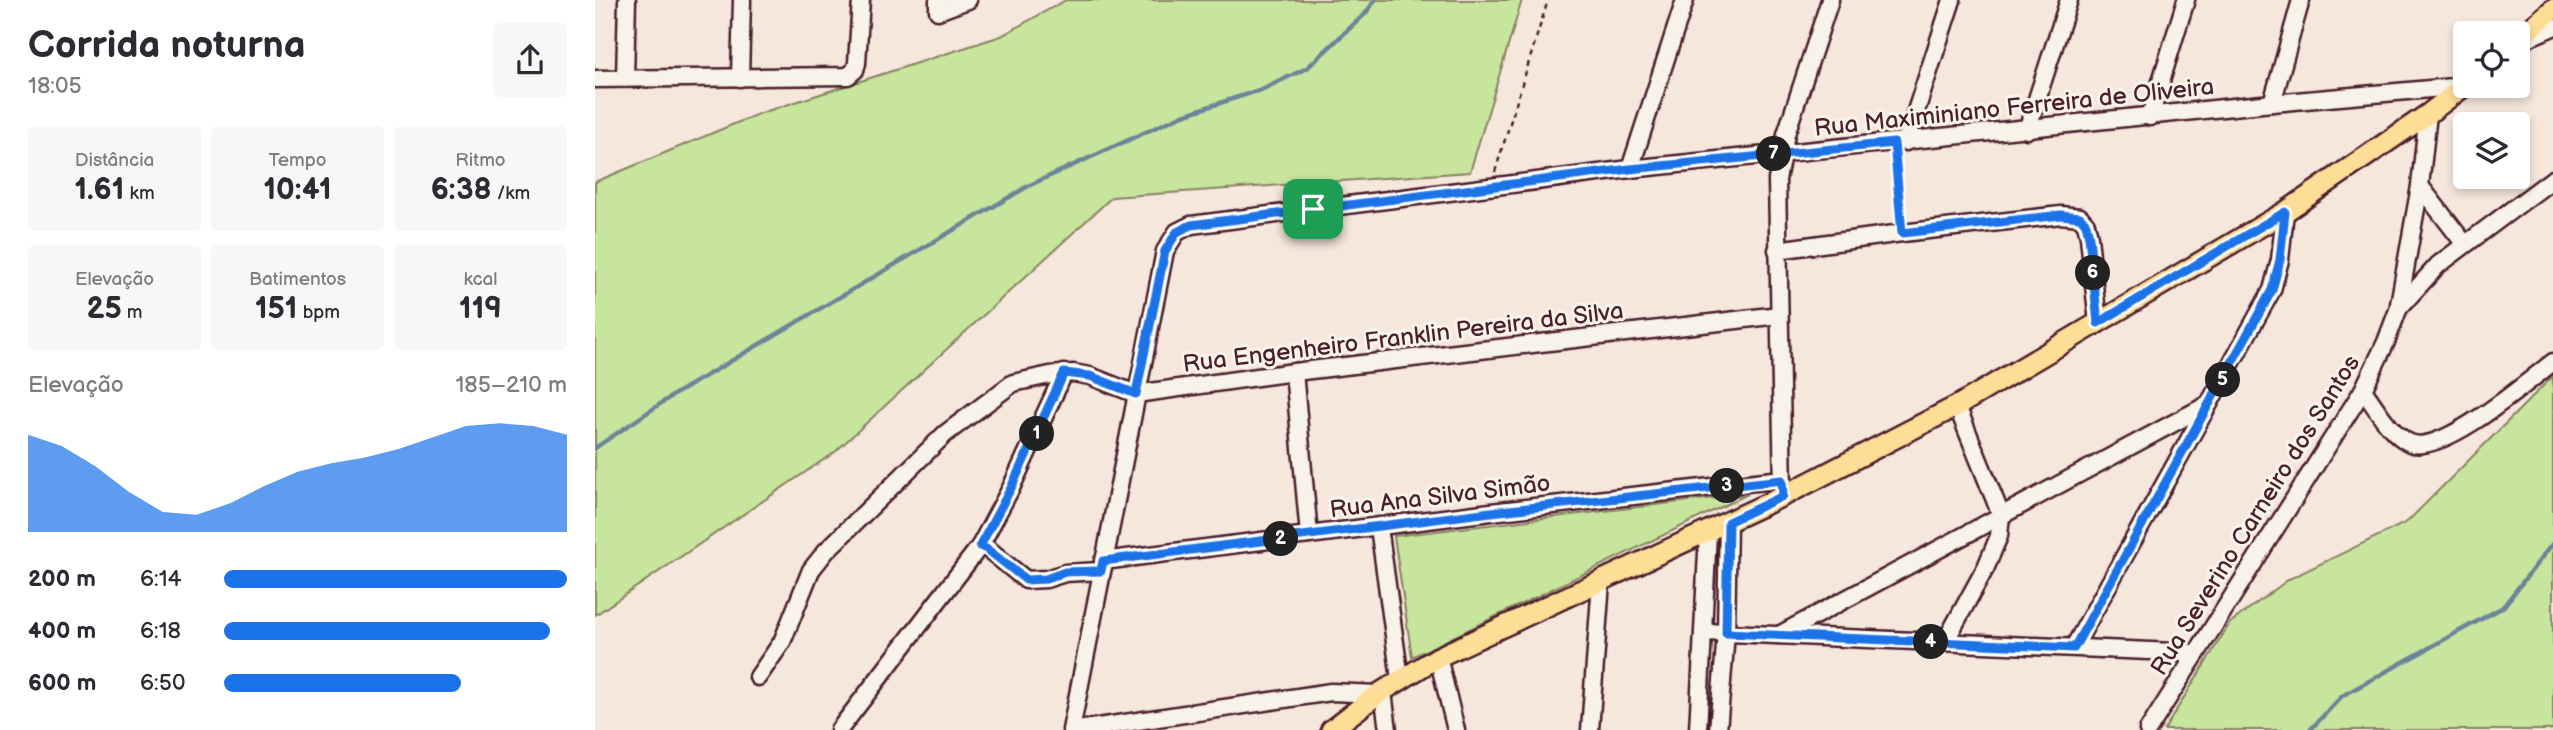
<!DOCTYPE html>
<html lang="pt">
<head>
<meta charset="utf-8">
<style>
  :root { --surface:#fff; --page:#f7f7f7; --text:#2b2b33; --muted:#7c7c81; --accent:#1a73e8 }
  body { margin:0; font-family:"Balsamiq Sans",sans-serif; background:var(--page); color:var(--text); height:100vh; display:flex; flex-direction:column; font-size:26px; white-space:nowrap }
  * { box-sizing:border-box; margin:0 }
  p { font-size:23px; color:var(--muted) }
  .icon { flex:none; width:38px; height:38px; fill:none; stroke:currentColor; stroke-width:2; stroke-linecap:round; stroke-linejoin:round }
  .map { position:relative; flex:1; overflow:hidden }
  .drawer { display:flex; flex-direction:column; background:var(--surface); width:595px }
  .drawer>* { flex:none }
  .fabs { position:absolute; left:1858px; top:21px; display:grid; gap:14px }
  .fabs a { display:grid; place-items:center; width:77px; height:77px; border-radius:7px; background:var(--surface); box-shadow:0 4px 10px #0003; font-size:35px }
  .pin { position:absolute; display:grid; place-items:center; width:60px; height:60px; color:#fff; margin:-30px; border-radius:14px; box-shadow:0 4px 10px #0006 }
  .km { position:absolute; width:35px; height:35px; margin:-18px; border-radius:50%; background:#222; color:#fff; font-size:19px; line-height:35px; text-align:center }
  .round { display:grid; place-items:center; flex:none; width:74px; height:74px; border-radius:7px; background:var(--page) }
  .overview { display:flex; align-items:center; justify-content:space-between; height:119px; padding:0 28px }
  h1 { font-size:38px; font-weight:700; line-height:52px }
  .metrics { display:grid; grid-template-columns:repeat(3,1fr); gap:10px; height:119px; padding:7px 28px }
  .metrics div { display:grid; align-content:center; border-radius:7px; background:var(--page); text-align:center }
  .metrics b { font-size:30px; font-weight:700 }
  .metrics small { font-size:19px; font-weight:400 }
  .metrics p { font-size:19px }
  .chart { height:196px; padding:14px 28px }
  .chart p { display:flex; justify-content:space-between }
  .chart svg { width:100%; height:126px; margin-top:7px; fill:var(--accent); opacity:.7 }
  ul { padding:0 28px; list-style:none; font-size:23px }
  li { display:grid; grid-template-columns:112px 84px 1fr; align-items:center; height:52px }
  li i { height:18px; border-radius:9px; background:var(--accent) }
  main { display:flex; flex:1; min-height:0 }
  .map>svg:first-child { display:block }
  .green { fill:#c7e59d; stroke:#888264; stroke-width:2 }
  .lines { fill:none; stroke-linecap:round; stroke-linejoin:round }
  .stream { stroke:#6c8699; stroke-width:4.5 }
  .minor-casing { stroke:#4a1f2b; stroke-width:21 }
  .major-casing { stroke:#4a1f2b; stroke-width:24 }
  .path { stroke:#4a1f2b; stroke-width:2.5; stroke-dasharray:5 5; stroke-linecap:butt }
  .minor { stroke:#f7f3e8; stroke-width:16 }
  .major { stroke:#fedd96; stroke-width:19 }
  .route-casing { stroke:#fff; stroke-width:14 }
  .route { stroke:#1a73e8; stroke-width:9 }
  .labels { text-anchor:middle; stroke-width:6; stroke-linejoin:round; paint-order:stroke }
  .street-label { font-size:24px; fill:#4a1f2b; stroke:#f7f3e8 }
</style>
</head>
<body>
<main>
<section class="drawer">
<div class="overview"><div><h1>Corrida noturna</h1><p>18:05</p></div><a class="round"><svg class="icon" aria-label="share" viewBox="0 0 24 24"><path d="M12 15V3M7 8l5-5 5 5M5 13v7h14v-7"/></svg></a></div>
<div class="metrics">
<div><p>Distância</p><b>1.61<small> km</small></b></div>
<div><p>Tempo</p><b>10:41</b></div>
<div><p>Ritmo</p><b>6:38<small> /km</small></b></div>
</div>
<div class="metrics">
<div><p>Elevação</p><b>25<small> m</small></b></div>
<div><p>Batimentos</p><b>151<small> bpm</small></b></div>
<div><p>kcal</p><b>119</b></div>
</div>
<div class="chart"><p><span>Elevação</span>185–210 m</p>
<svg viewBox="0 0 160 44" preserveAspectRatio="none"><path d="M0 44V10L10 14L20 21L30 30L40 37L50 38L60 34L70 28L80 23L90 20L100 18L110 15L120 11L130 7L140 6L150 7L160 10V44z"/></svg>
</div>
<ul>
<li><b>200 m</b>6:14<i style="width:100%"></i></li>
<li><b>400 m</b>6:18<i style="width:95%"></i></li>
<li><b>600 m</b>6:50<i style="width:69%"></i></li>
</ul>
</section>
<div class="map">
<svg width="1958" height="730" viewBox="0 0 1958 730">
  <rect width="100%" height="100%" fill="#f6e7dd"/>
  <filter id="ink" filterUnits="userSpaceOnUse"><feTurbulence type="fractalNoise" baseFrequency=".0143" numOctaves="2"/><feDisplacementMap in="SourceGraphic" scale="14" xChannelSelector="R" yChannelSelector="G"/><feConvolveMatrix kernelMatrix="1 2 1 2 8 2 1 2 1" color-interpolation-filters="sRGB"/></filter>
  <g filter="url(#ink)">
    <!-- green -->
    <g class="green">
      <path d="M471 0H927L875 172 517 197 240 452 0 615V182L163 114 406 36Z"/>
      <path d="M1958 376V730H1569L1635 623 1694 579 1812 522Z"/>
      <path d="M1153 494 817 657 799 536Z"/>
    </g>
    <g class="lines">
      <!-- stream -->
      <g class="stream">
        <path d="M0 448 80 394 435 185 588 115 668 89 712 68 771 13 780 0"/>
        <path d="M1715 730 1747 696 1908 607 1958 543"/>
      </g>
      <!-- minor casing -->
      <g class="minor-casing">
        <g id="minor">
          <path d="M343 0V11L373 0"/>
          <path d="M1926 41 1958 27"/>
          <path d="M30 78 32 0"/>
          <path d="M145 78 147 0"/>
          <path d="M0 79 253 76 260 70 262 63 266 0"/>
          <path d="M1677 103 1706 0"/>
          <path d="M1555 117 1591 0"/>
          <path d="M1432 130 1474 0"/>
          <path d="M1311 142 1357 0"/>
          <path d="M1035 169 1090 0"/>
          <path d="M1825 186 1869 243"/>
          <path d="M1182 250 1307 233 1466 215 1485 217 1491 224 1494 237 1503 323"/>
          <path d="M1804 308 1843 265 1958 179"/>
          <path d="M699 372 714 535"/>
          <path d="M1768 390C1781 407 1795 434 1815 443 1847 456 1932 382 1958 362"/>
          <path d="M1188 490 1182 180 1191 134 1235 0"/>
          <path d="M784 527 805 679"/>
          <path d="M385 546 416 488 469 373"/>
          <path d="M508 561 896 512 1187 479"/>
          <path d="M1109 632 1602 653"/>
          <path d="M1184 635 1614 404"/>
          <path d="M1350 642 1391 567 1404 536 1406 515 1362 406"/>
          <path d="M1479 647 1677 290 1685 260 1690 212"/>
          <path d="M843 657 861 730"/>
          <path d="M163 677 187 642 216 570 231 551 350 434 418 383 455 375 478 373 495 376 541 394 699 372 1184 315"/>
          <path d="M788 692 793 730"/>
          <path d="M244 730 385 546 393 549 431 580 451 579 470 573 506 571"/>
          <path d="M476 730 570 251 582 232 596 225 1035 169 1677 103 1869 86"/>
          <path d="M483 730 736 692 783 694"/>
          <path d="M995 730 1006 582"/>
          <path d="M1103 730 1113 532"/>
          <path d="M1123 730 1131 633 1133 522"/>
          <path d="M1553 730 1768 390 1791 342 1803 310 1825 186 1833 114"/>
        </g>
      </g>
      <!-- major casing -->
      <g class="major-casing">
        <g id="major">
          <path d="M1923 39 1958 9"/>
          <path d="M736 730 783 694 843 657 1188 496 1362 406 1690 212 1833 114 1871 85"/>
        </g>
      </g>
      <!-- path -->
      <g class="path">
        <path d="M1300 156 1306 219"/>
        <path d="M900 172 953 0"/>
      </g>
      <!-- minor -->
      <use href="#minor" class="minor"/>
      <!-- major -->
      <use href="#major" class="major"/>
    </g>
  </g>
  <g class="lines" filter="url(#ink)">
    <!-- route casing -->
    <g class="route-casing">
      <path id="route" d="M1299 143 1307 233 1466 215 1485 217 1491 224 1494 237 1503 323 1690 212 1685 260 1677 290 1479 648 1131 633 1133 522 1188 496 1187 480 896 512 508 561 506 571 470 572 451 579 431 580 393 550 385 546 416 488 469 373 495 376 541 394 570 251 582 232 596 225 1035 169Z"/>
    </g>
    <!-- route -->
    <use href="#route" class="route"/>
  </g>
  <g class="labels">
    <!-- street labels -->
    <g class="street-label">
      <text transform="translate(1419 107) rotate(-6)" y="8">Rua Maximiniano Ferreira de Oliveira</text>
      <text transform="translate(808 337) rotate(-7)" y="8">Rua Engenheiro Franklin Pereira da Silva</text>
      <text transform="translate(845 496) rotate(-7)" y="8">Rua Ana Silva Simão</text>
      <text transform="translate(1660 515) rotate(-58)" y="8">Rua Severino Carneiro dos Santos</text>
    </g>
  </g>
</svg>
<div class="fabs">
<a><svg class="icon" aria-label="locate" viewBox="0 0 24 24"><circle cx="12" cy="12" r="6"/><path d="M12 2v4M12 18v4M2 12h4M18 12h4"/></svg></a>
<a><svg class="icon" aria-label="layers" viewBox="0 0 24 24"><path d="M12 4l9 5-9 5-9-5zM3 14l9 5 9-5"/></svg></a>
</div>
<div class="pin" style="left:718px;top:209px;background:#1e9e55"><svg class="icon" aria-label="arrive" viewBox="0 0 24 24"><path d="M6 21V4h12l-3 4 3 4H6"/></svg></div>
<b class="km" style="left:442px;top:434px">1</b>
<b class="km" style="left:686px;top:539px">2</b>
<b class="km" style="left:1132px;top:486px">3</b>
<b class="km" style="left:1336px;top:642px">4</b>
<b class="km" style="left:1628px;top:380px">5</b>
<b class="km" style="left:1498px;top:273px">6</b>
<b class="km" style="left:1179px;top:154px">7</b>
</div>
</main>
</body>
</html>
